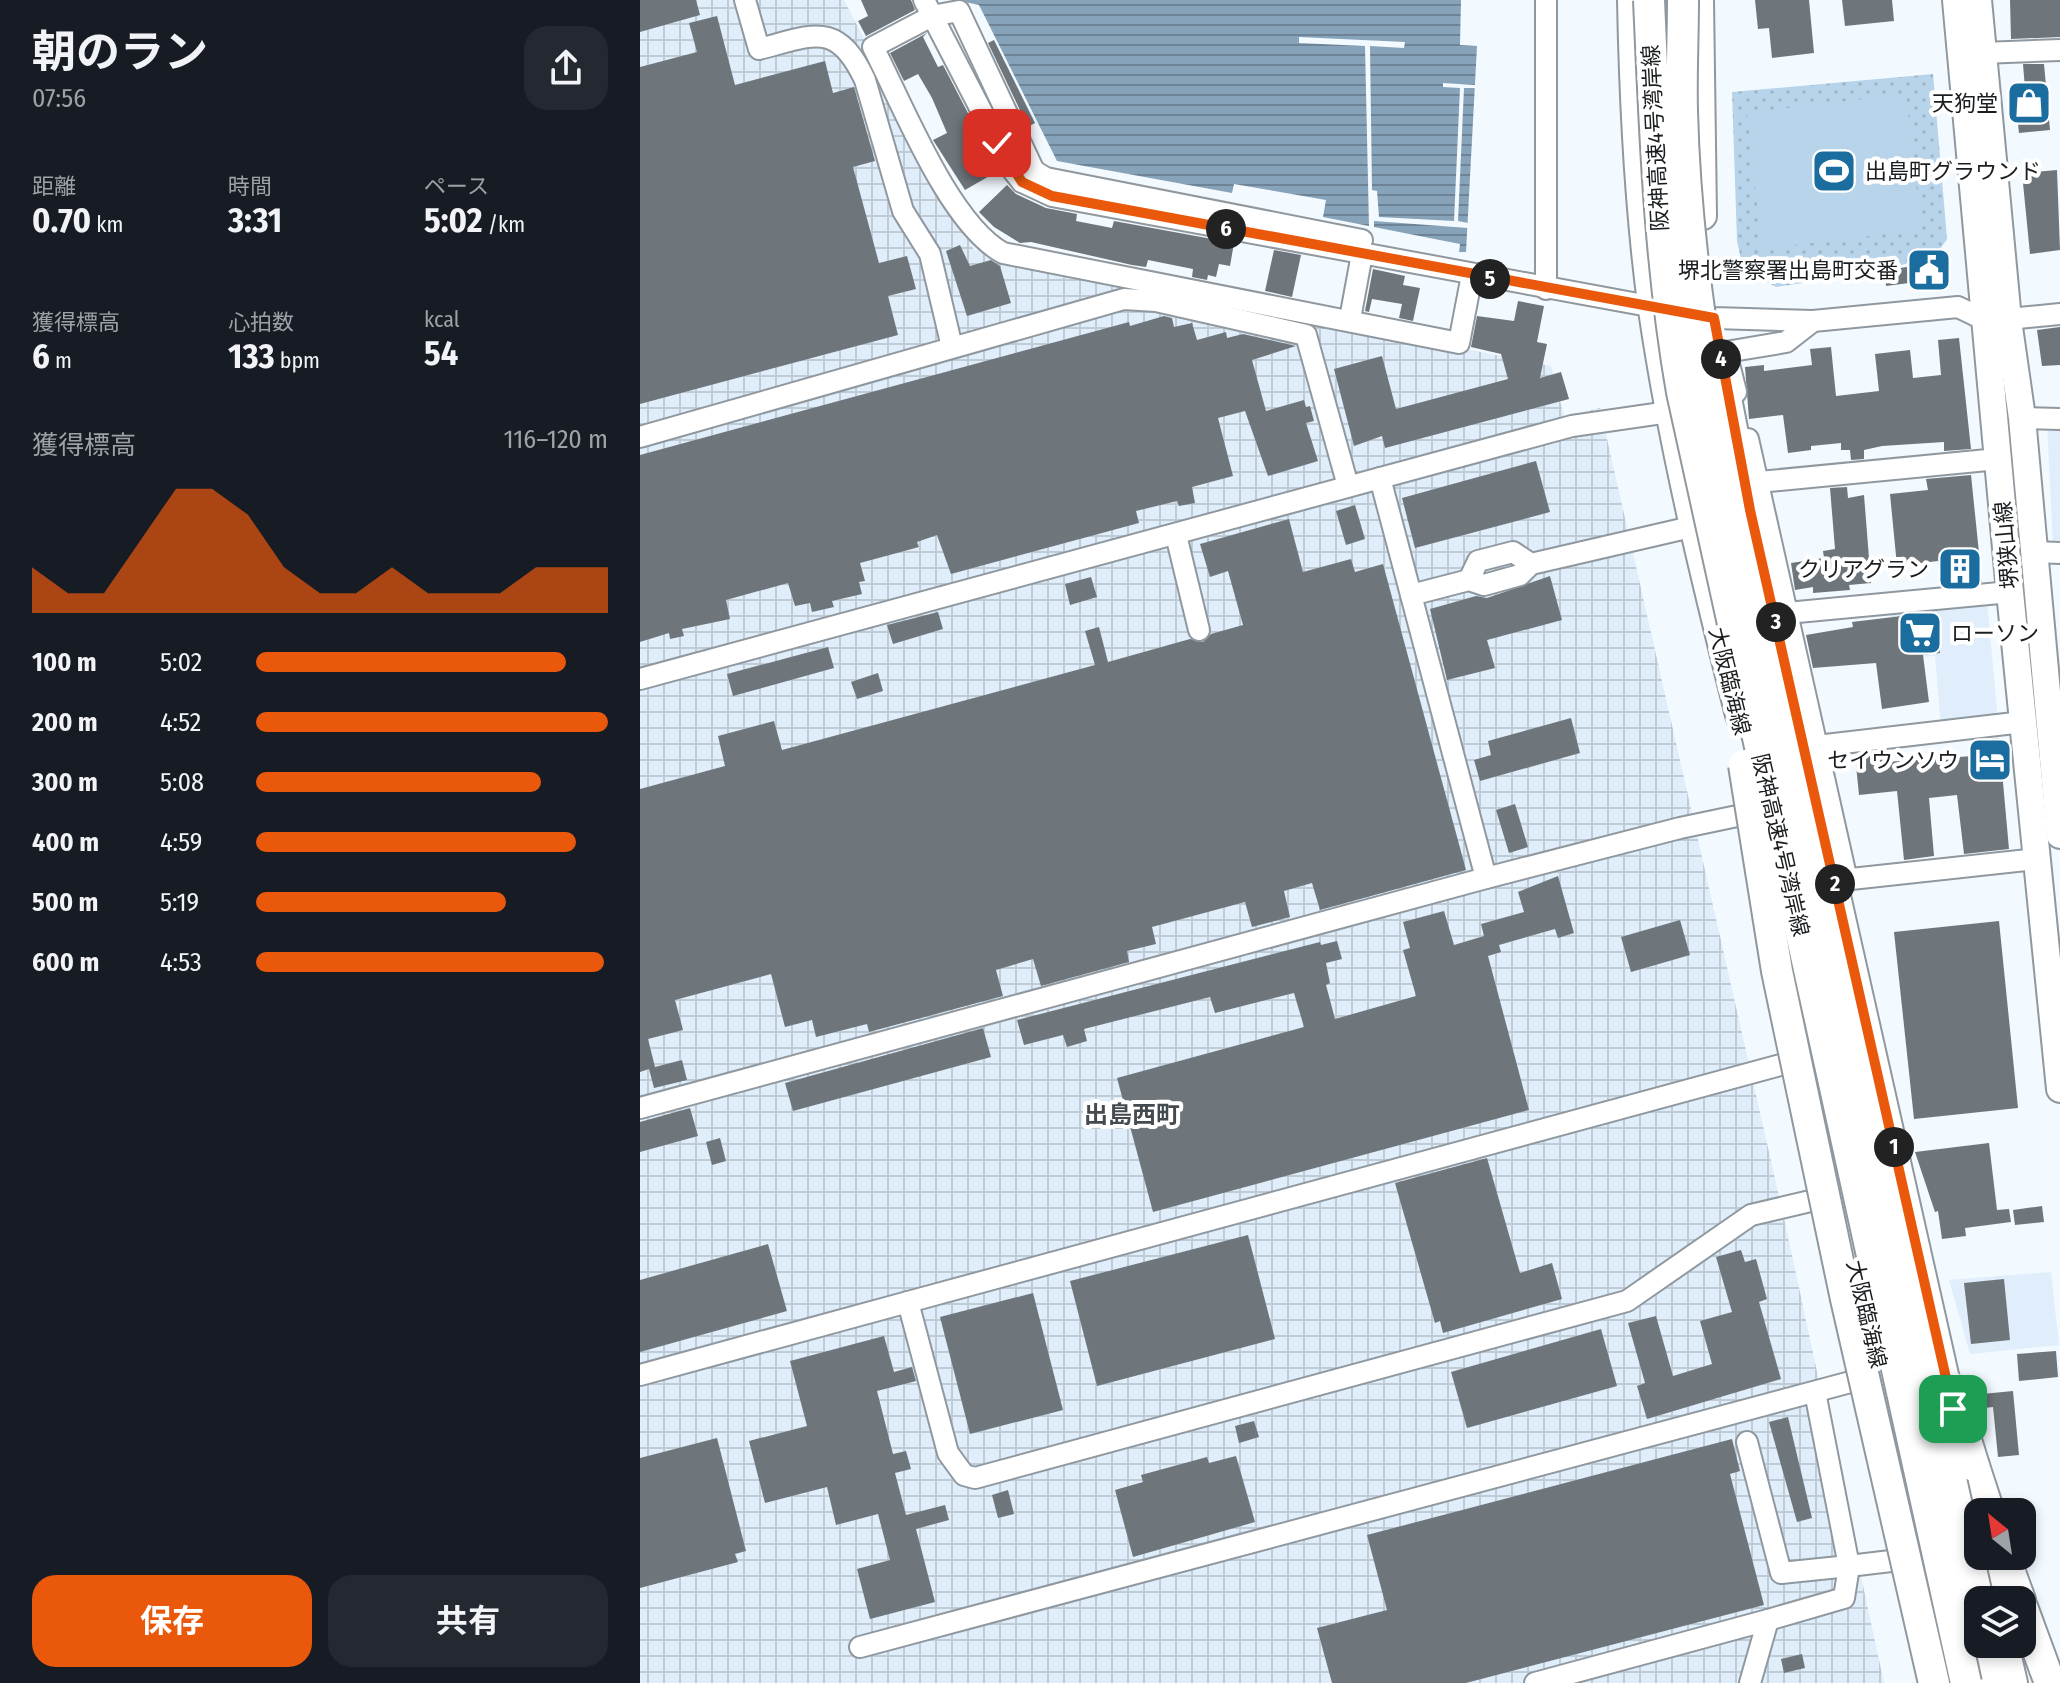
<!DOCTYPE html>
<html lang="ja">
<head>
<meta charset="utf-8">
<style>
  :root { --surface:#171b24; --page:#242831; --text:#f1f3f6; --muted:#9ea1a6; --accent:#ea580c }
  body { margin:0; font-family:"Fira Sans Condensed","Noto Sans JP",sans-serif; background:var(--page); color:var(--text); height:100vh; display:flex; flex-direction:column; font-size:30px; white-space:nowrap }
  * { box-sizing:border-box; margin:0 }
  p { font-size:26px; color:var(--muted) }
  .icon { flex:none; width:44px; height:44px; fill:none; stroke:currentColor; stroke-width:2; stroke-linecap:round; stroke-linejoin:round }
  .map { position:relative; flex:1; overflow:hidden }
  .drawer { display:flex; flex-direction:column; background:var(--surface); width:640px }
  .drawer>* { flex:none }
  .needle { width:52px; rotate:330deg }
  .buttons { position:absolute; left:1324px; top:1498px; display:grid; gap:16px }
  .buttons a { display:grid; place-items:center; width:72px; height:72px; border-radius:16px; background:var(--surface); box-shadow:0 4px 12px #0003; font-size:40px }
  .pin { position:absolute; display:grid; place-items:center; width:68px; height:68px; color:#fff; margin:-34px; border-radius:16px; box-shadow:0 4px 12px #0006 }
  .km { position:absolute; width:40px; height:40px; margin:-20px; border-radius:50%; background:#222; color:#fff; font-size:22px; line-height:40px; text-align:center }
  .round { display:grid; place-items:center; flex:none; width:84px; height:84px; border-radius:24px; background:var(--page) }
  .overview { display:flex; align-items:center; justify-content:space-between; height:136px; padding:0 32px }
  h1 { font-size:44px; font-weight:700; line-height:60px }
  .figures { display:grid; grid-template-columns:repeat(3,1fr); gap:12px; height:136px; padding:8px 32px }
  .figures div { display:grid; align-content:center }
  .figures b { font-size:34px; font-weight:700 }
  .figures small { font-size:22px; font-weight:400 }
  .figures p { font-size:22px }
  .chart { height:224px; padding:16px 32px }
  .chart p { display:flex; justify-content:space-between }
  .chart svg { width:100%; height:144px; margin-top:8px; fill:var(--accent); opacity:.7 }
  .action { display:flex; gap:16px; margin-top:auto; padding:16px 32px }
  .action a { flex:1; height:92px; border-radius:24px; background:var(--accent); color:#fff; font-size:32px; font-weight:700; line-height:92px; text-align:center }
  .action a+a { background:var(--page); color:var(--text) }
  ul { padding:0 32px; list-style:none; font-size:26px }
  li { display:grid; grid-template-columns:128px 96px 1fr; align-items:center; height:60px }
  li i { height:20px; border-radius:10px; background:var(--accent) }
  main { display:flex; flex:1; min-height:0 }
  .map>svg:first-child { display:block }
  .built { fill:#dfeefa }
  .industrial { fill:url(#industrial-grid) }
  .green { fill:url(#green-dots) }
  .pitch { fill:#b7d4ea }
  .water { fill:url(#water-rules) }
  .pier { fill:#f2f9ff }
  .building { fill:#6e767c }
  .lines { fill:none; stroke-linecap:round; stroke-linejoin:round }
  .minor-casing { stroke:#90989f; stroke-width:24 }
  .major-casing { stroke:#90989f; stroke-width:30 }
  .highway-casing { stroke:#90989f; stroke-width:34 }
  .minor { stroke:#fff; stroke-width:20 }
  .major { stroke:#fff; stroke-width:26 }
  .highway { stroke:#fff; stroke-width:30 }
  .highway-bridge-casing { stroke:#90989f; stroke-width:34; stroke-linecap:butt }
  .highway-bridge { stroke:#fff; stroke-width:30 }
  .route-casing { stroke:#fff; stroke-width:16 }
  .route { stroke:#ea580c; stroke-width:10 }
  .labels { text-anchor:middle; stroke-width:8; stroke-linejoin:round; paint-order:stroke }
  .poi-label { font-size:22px; fill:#1b1e20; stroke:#fff; text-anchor:end }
  .street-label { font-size:22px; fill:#1b1e20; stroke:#fff }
  .neighbourhood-label { font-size:24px; font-weight:bold; fill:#434a50; stroke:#fff }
</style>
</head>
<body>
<main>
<section class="drawer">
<div class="overview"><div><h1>朝のラン</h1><p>07:56</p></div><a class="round"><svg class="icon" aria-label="share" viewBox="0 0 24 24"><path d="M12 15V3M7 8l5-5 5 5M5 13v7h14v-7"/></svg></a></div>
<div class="figures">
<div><p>距離</p><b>0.70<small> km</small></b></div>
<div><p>時間</p><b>3:31</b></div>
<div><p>ペース</p><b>5:02<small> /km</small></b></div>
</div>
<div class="figures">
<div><p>獲得標高</p><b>6<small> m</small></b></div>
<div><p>心拍数</p><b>133<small> bpm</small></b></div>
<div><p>kcal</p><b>54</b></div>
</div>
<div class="chart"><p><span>獲得標高</span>116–120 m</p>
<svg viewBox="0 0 160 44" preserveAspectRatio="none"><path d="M0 44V30L10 38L20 38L30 22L40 6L50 6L60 14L70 30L80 38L90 38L100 30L110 38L120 38L130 38L140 30L150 30L160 30V44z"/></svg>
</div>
<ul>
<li><b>100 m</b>5:02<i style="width:88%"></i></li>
<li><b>200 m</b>4:52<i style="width:100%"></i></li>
<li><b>300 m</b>5:08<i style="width:81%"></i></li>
<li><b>400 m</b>4:59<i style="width:91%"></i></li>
<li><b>500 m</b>5:19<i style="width:71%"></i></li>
<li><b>600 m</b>4:53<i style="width:99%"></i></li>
</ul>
<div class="action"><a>保存</a><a>共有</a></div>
</section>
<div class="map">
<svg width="1420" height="1683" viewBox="0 0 1420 1683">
  <defs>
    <pattern id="industrial-grid" width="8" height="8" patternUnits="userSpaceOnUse" patternTransform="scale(2)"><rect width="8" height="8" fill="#dfeefa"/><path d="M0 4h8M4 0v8" fill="none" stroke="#bfccd6"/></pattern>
    <pattern id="green-dots" width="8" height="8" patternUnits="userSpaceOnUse" patternTransform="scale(2)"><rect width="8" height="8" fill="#b7d4ea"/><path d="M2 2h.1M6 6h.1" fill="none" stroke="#9db6c8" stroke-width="1.8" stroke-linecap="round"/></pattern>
    <pattern id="water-rules" width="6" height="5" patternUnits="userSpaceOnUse" patternTransform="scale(2)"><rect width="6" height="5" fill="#87a3b9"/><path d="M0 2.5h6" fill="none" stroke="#6e8496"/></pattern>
  </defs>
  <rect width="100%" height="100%" fill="#f2f9ff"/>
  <!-- built -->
  <g class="built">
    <path d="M1407 422H1420V546L1413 545Z"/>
    <path d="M1347 600 1358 721 1301 726 1295 656 1254 659 1250 610Z"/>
    <path d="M1411 1272 1419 1345 1330 1354 1309 1280Z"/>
  </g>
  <!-- industrial -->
  <path class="industrial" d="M0 0H204L334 250 911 366 924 416 960 408 1144 1218 1244 1683H0Z"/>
  <!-- green -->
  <path class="green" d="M1293 74 1307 239 1296 255 1241 271 1136 287 1103 268 1097 241 1092 92Z"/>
  <!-- pitch -->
  <path class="pitch" d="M1266 94 1281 230 1122 249 1107 113Z"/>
  <!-- water -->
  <path class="water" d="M316 0H821L820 45 837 46 826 252H819L820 244 683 217 686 200 594 184 592 193 417 161 339 5Z"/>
  <!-- pier -->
  <path class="pier" d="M659 37 765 42 764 48 730 46 732 190 737 191 739 217 814 221 820 88 803 87V83L835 85V88H824L818 221 828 223V228L734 221V228L729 227 725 46 659 43Z"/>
  <!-- building -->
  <g class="building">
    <path d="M0 0H56L60 15 0 32Z"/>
    <path d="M221 0H271L275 10 226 36 218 21 228 16Z"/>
    <path d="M1115 0H1169L1174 53 1132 58 1129 28 1118 29Z"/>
    <path d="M1202 0H1252L1254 21 1205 26Z"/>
    <path d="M1370 0H1420V37L1371 39Z"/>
    <path d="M77 16 95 85 185 61 193 93 214 87 235 161 213 167 239 263 267 256 276 289 248 296 258 335 0 404V67L57 52 49 23Z"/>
    <path d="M287 33 283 37 298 67 303 65 358 171 325 190 293 140 307 133 292 98 278 74 264 81 250 53Z"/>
    <path d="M354 40 395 123 388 127 348 43Z"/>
    <path d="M1383 64H1404L1410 130 1379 133 1374 90 1385 89Z"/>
    <path d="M1417 170 1420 250 1390 254 1382 173Z"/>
    <path d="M367 185 376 194 406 208 437 214 436 221 472 228 474 221 594 243 590 266 579 264 576 277 568 275 567 280 552 277 553 269 508 260 506 267 492 265 391 242 380 243 354 227 339 212Z"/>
    <path d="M320 245 330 266 351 260 360 266 371 303 327 316 306 251Z"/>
    <path d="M634 250 661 255 652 297 625 291Z"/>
    <path d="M1300 262 1301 276 1279 278 1278 264Z"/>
    <path d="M1267 267 1269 283 1246 286 1245 270Z"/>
    <path d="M733 269 765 276 763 285 780 288 773 321 759 318 762 304 732 299 729 312 725 311Z"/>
    <path d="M878 301 904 306 897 342 907 344 900 378 921 372 929 399 745 448 742 436 714 446 694 369 742 356 756 409 868 379 861 354 831 347 837 316 874 321Z"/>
    <path d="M524 316 532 318 534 327 552 323 557 340 586 332 587 338 603 334 656 346 612 360 626 411 664 400 666 407 670 406 674 421 666 423 678 461 628 476 605 411 578 418 593 476 552 487 555 503 539 506 537 501 496 511 499 523 311 574 297 535 277 542 279 547 220 563 225 581 219 582 222 594 192 601 194 607 172 612 170 603 155 606 148 583 86 600 90 619 42 629 44 636 30 639 29 633 0 642V455L489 322 490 326Z"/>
    <path d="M1420 327V365L1402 366 1397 330Z"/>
    <path d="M1319 338 1331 449 1304 451V442L1242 446 1224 450V459L1211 460 1210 450H1201V443L1171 446V450L1148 453 1143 415 1109 419 1105 367 1124 365V371L1172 365 1170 349 1191 347 1196 396 1239 391 1235 354 1270 350 1273 378 1301 375 1298 340Z"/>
    <path d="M896 461 910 512 775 548 762 498Z"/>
    <path d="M1331 475 1342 582 1301 585 1298 561 1257 566 1250 494 1288 490 1286 479Z"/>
    <path d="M1207 487 1208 498 1224 495 1231 583 1209 585 1210 590 1173 593V587L1155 590 1151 563 1184 558 1183 551 1195 549 1190 488Z"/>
    <path d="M715 505 725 539 706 545 696 511Z"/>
    <path d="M649 519 663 572 711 559 715 572 743 564 826 870 680 910 672 883 644 891 650 917 612 927 605 902 512 927 516 944 487 951 489 962 401 986 393 959 356 970 363 996 229 1032 227 1024 176 1037 172 1020 145 1027 131 974 35 1000 43 1030 8 1039 15 1067 42 1060 47 1080 14 1088 9 1069 0 1072V789L85 766 78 736 134 721 142 750 455 665 445 631 459 627 468 662 550 639 563 642 571 634 603 625 588 571 570 577 560 544Z"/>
    <path d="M910 576 922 620 847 640 855 668 807 680 790 609 836 596 847 598Z"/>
    <path d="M451 577 457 597 430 605 425 584Z"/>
    <path d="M298 612 303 629 253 644 247 625Z"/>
    <path d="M1295 612 1300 653 1283 655 1289 702 1242 709 1236 663 1173 668 1166 635 1213 627 1212 622Z"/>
    <path d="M188 647 194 668 93 696 87 674Z"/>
    <path d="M238 673 243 691 217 699 211 682Z"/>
    <path d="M931 718 940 753 840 781 834 760 851 755 848 741Z"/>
    <path d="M1359 738 1369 849 1324 854 1317 795 1289 798 1294 856 1264 860 1257 791 1219 795 1215 755 1245 752 1246 762 1333 756 1332 741Z"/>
    <path d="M875 804 888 847 869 853 856 810Z"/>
    <path d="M918 876 934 933 918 938 915 929 859 945 861 952 848 956 889 1110 513 1212 477 1078 664 1027 654 993 575 1013 570 997 444 1029 447 1041 427 1047 423 1035 384 1045 377 1020 680 942 681 945 697 941 702 959 686 963 690 983 686 985 695 1019 776 996 763 950 770 948 763 922 804 911 814 945 844 936 841 924 884 912 878 892Z"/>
    <path d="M1040 920 1050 955 991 972 981 937Z"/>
    <path d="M1359 921 1378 1108 1274 1119 1254 932Z"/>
    <path d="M343 1028 351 1057 153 1111 145 1083Z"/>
    <path d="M50 1108 58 1136 0 1152V1122Z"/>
    <path d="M80 1138 86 1161 72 1165 66 1142Z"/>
    <path d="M1349 1143 1357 1210 1369 1209 1371 1222 1325 1228 1326 1236 1302 1239 1298 1211 1295 1212 1275 1152Z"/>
    <path d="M847 1158 880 1273 912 1263 922 1299 803 1333 800 1321 795 1323 755 1183Z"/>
    <path d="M1402 1206 1404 1222 1375 1225 1373 1210Z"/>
    <path d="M608 1235 635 1339 457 1386 430 1281Z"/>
    <path d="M128 1244 147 1311 0 1352V1280Z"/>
    <path d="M1101 1250 1105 1262 1116 1259 1127 1299 1119 1302 1141 1379 1007 1419 997 1386 1005 1383 988 1323 1016 1316 1033 1376 1072 1364 1060 1321 1092 1312 1076 1257Z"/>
    <path d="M1364 1279 1370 1340 1331 1344 1324 1283Z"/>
    <path d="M393 1293 423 1410 330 1434 300 1317Z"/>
    <path d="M961 1329 977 1386 827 1428 811 1372Z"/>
    <path d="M244 1336 254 1372 272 1367 276 1381 237 1391 253 1454 266 1451 271 1469 255 1473 266 1515 305 1505 309 1520 276 1529 295 1602 230 1619 217 1569 250 1560 238 1514 196 1525 187 1487 125 1503 109 1441 167 1426 150 1361Z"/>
    <path d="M1416 1351 1418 1377 1379 1381 1377 1354Z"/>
    <path d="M1373 1391 1379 1455 1358 1457 1353 1407 1344 1408 1342 1394Z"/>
    <path d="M1148 1417 1172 1518 1157 1522 1129 1422Z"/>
    <path d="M614 1421 619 1437 599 1443 595 1426Z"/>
    <path d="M77 1438 106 1551 95 1554 98 1562 0 1588V1458Z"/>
    <path d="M1092 1439 1100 1471 1090 1474 1124 1605 826 1683H692L677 1628 747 1610 727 1535Z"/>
    <path d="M596 1456 615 1522 493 1557 475 1490 503 1482 501 1475 567 1457 569 1463Z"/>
    <path d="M368 1490 374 1514 358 1518 352 1495Z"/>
    <path d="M1162 1654 1165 1668 1144 1673 1141 1659Z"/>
  </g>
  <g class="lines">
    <!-- minor casing -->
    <g class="minor-casing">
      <g id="minor">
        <path d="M105 0 119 49C174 35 197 20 225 80L263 211 290 254 312 347"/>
        <path d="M284 0 371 168 382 182 412 196 1074 318 1173 321 1318 307 1347 321 1420 314"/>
        <path d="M906 0V289"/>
        <path d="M1342 53 1420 50"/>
        <path d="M394 171 406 178 722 240"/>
        <path d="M382 182 394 171 319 11 292 16 233 47C262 103 309 224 363 253L819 343 832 275"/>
        <path d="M710 319 722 254"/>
        <path d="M1096 392 1086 352 1146 342 1173 321"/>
        <path d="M1382 418 1420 419"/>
        <path d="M0 437 484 299 516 301 666 335 708 486"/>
        <path d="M1108 439 1206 876 1211 879 1396 859"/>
        <path d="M740 478 846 878"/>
        <path d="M1119 482 1358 459"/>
        <path d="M536 535 559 630"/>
        <path d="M1394 552 1420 553"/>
        <path d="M829 580 838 561 873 552 891 564"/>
        <path d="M771 595 829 580 844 585 880 575 891 564 1051 527"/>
        <path d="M1147 613 1370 592"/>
        <path d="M0 679 932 426 1029 412"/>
        <path d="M1177 746 1383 722"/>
        <path d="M1166 1058 268 1302 308 1453 324 1475 335 1478 987 1301 1111 1215 1196 1195"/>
        <path d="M0 1108 846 878 1040 828 1121 811"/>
        <path d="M0 1375 268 1302"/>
        <path d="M1107 1442 1141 1573 1209 1566 1175 1392"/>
        <path d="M220 1647 1233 1376"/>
        <path d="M895 1683 1128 1620"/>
        <path d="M1110 1683 1128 1620 1204 1598 1209 1566 1276 1558"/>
      </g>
    </g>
    <!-- major casing -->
    <g class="major-casing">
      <g id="major">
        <path d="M991 0C993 103 998 208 1012 310 1032 447 1065 581 1099 715"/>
        <path d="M1060 0 1063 216"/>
        <path d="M1316 0 1370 592 1420 1089"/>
        <path d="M1338 0 1368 320 1382 418 1420 835"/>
        <path d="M1084 378 1110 510 1312 1406"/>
        <path d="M1178 1098 1298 1625"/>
        <path d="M1346 1556 1355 1600"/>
        <path d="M1365 1644 1374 1683"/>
      </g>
    </g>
    <!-- highway casing -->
    <g class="highway-casing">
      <g id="highway">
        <path d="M1334 1466 1349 1512"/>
        <path d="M1364 1556 1380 1600"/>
        <path d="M1382 1607 1410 1683"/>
        <path d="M1348 1644 1356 1683"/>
      </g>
    </g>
    <!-- minor -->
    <use href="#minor" class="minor"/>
    <!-- major -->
    <use href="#major" class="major"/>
    <!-- highway -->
    <use href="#highway" class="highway"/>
    <!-- highway-bridge casing -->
    <g class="highway-bridge-casing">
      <g id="highway-bridge">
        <path d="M1009 0C1015 133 1019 260 1042 392L1326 1683"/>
        <path d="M1043 0C1043 37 1041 74 1042 111 1045 234 1064 356 1087 476L1338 1600"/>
        <path d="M1104 765 1137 971 1206 1299 1294 1683"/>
        <path d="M1309 1385 1334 1466"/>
      </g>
    </g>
    <!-- highway-bridge -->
    <use href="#highway-bridge" class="highway-bridge"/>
  </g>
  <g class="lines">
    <!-- route casing -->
    <g class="route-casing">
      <path id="route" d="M357 143 382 182 412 196 1074 318 1110 510 1313 1409"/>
    </g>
    <!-- route -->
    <use href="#route" class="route"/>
  </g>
  <!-- icons -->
  <defs>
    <g id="shop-square" transform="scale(2.3)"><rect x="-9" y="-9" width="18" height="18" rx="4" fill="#1b6d9f" stroke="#fff"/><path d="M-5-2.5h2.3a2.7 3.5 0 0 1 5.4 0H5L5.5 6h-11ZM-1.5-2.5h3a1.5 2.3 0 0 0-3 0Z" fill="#fff"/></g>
    <g id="stadium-square" transform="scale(2.3)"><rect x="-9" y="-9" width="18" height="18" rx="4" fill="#1b6d9f" stroke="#fff"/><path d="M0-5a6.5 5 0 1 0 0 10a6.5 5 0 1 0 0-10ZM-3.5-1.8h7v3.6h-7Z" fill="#fff"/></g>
    <g id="civic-square" transform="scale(2.3)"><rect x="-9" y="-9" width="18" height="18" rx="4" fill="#1b6d9f" stroke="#fff"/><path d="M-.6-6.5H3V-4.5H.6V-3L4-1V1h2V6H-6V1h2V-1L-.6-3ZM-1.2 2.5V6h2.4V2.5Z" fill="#fff"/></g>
    <g id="building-square" transform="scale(2.3)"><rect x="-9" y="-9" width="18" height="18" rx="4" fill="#1b6d9f" stroke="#fff"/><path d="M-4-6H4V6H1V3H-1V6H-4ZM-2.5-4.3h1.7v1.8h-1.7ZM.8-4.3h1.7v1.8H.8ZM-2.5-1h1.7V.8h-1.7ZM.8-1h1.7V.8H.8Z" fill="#fff"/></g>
    <g id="supermarket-square" transform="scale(2.3)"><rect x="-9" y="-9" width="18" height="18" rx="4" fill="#1b6d9f" stroke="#fff"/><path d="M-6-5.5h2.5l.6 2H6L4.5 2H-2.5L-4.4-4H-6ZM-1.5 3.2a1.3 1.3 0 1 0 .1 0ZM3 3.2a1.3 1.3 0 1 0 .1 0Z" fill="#fff"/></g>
    <g id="hotel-square" transform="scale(2.3)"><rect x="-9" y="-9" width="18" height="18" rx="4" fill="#1b6d9f" stroke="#fff"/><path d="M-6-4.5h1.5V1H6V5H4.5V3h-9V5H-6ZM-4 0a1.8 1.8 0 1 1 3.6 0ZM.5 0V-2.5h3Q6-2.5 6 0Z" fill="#fff"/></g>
  </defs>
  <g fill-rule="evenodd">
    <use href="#shop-square" x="1389" y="103"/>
    <use href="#stadium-square" x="1194" y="171"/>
    <use href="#civic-square" x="1289" y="270"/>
    <use href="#building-square" x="1320" y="569"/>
    <use href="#supermarket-square" x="1280" y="633"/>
    <use href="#hotel-square" x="1350" y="760"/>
  </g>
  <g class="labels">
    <!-- poi labels -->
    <g class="poi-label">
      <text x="1358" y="111">天狗堂</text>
      <text x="1225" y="179" text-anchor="start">出島町グラウンド</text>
      <text x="1258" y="278">堺北警察署出島町交番</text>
      <text x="1289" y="577">クリアグラン</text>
      <text x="1311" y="641" text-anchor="start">ローソン</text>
      <text x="1319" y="768">セイウンソウ</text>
    </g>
    <!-- street labels -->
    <g class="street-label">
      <text transform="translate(1015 138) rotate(-93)" y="8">阪神高速4号湾岸線</text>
      <text transform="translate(1366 545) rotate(-95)" y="8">堺狭山線</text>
      <text transform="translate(1090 681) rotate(76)" y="8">大阪臨海線</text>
      <text transform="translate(1141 845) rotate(77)" y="8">阪神高速4号湾岸線</text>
      <text transform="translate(1227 1314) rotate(77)" y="8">大阪臨海線</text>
    </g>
    <!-- neighbourhood labels -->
    <g class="neighbourhood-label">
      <text x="492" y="1123">出島西町</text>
    </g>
  </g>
</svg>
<div class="buttons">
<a><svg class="needle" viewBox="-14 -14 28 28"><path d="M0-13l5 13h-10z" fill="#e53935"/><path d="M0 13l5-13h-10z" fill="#9ea1a6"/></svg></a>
<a><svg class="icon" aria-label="layers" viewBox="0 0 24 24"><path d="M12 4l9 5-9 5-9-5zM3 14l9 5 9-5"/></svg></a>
</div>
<div class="pin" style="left:1313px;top:1409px;background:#1e9e55"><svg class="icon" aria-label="arrive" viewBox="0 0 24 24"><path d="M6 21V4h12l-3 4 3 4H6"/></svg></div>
<div class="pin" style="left:357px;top:143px;background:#d93025"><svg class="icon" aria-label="check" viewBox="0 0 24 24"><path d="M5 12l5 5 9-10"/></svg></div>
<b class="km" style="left:1254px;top:1147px">1</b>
<b class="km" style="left:1195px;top:884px">2</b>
<b class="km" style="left:1136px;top:622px">3</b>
<b class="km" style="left:1081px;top:359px">4</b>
<b class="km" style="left:850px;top:279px">5</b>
<b class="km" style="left:586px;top:229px">6</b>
</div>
</main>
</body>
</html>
